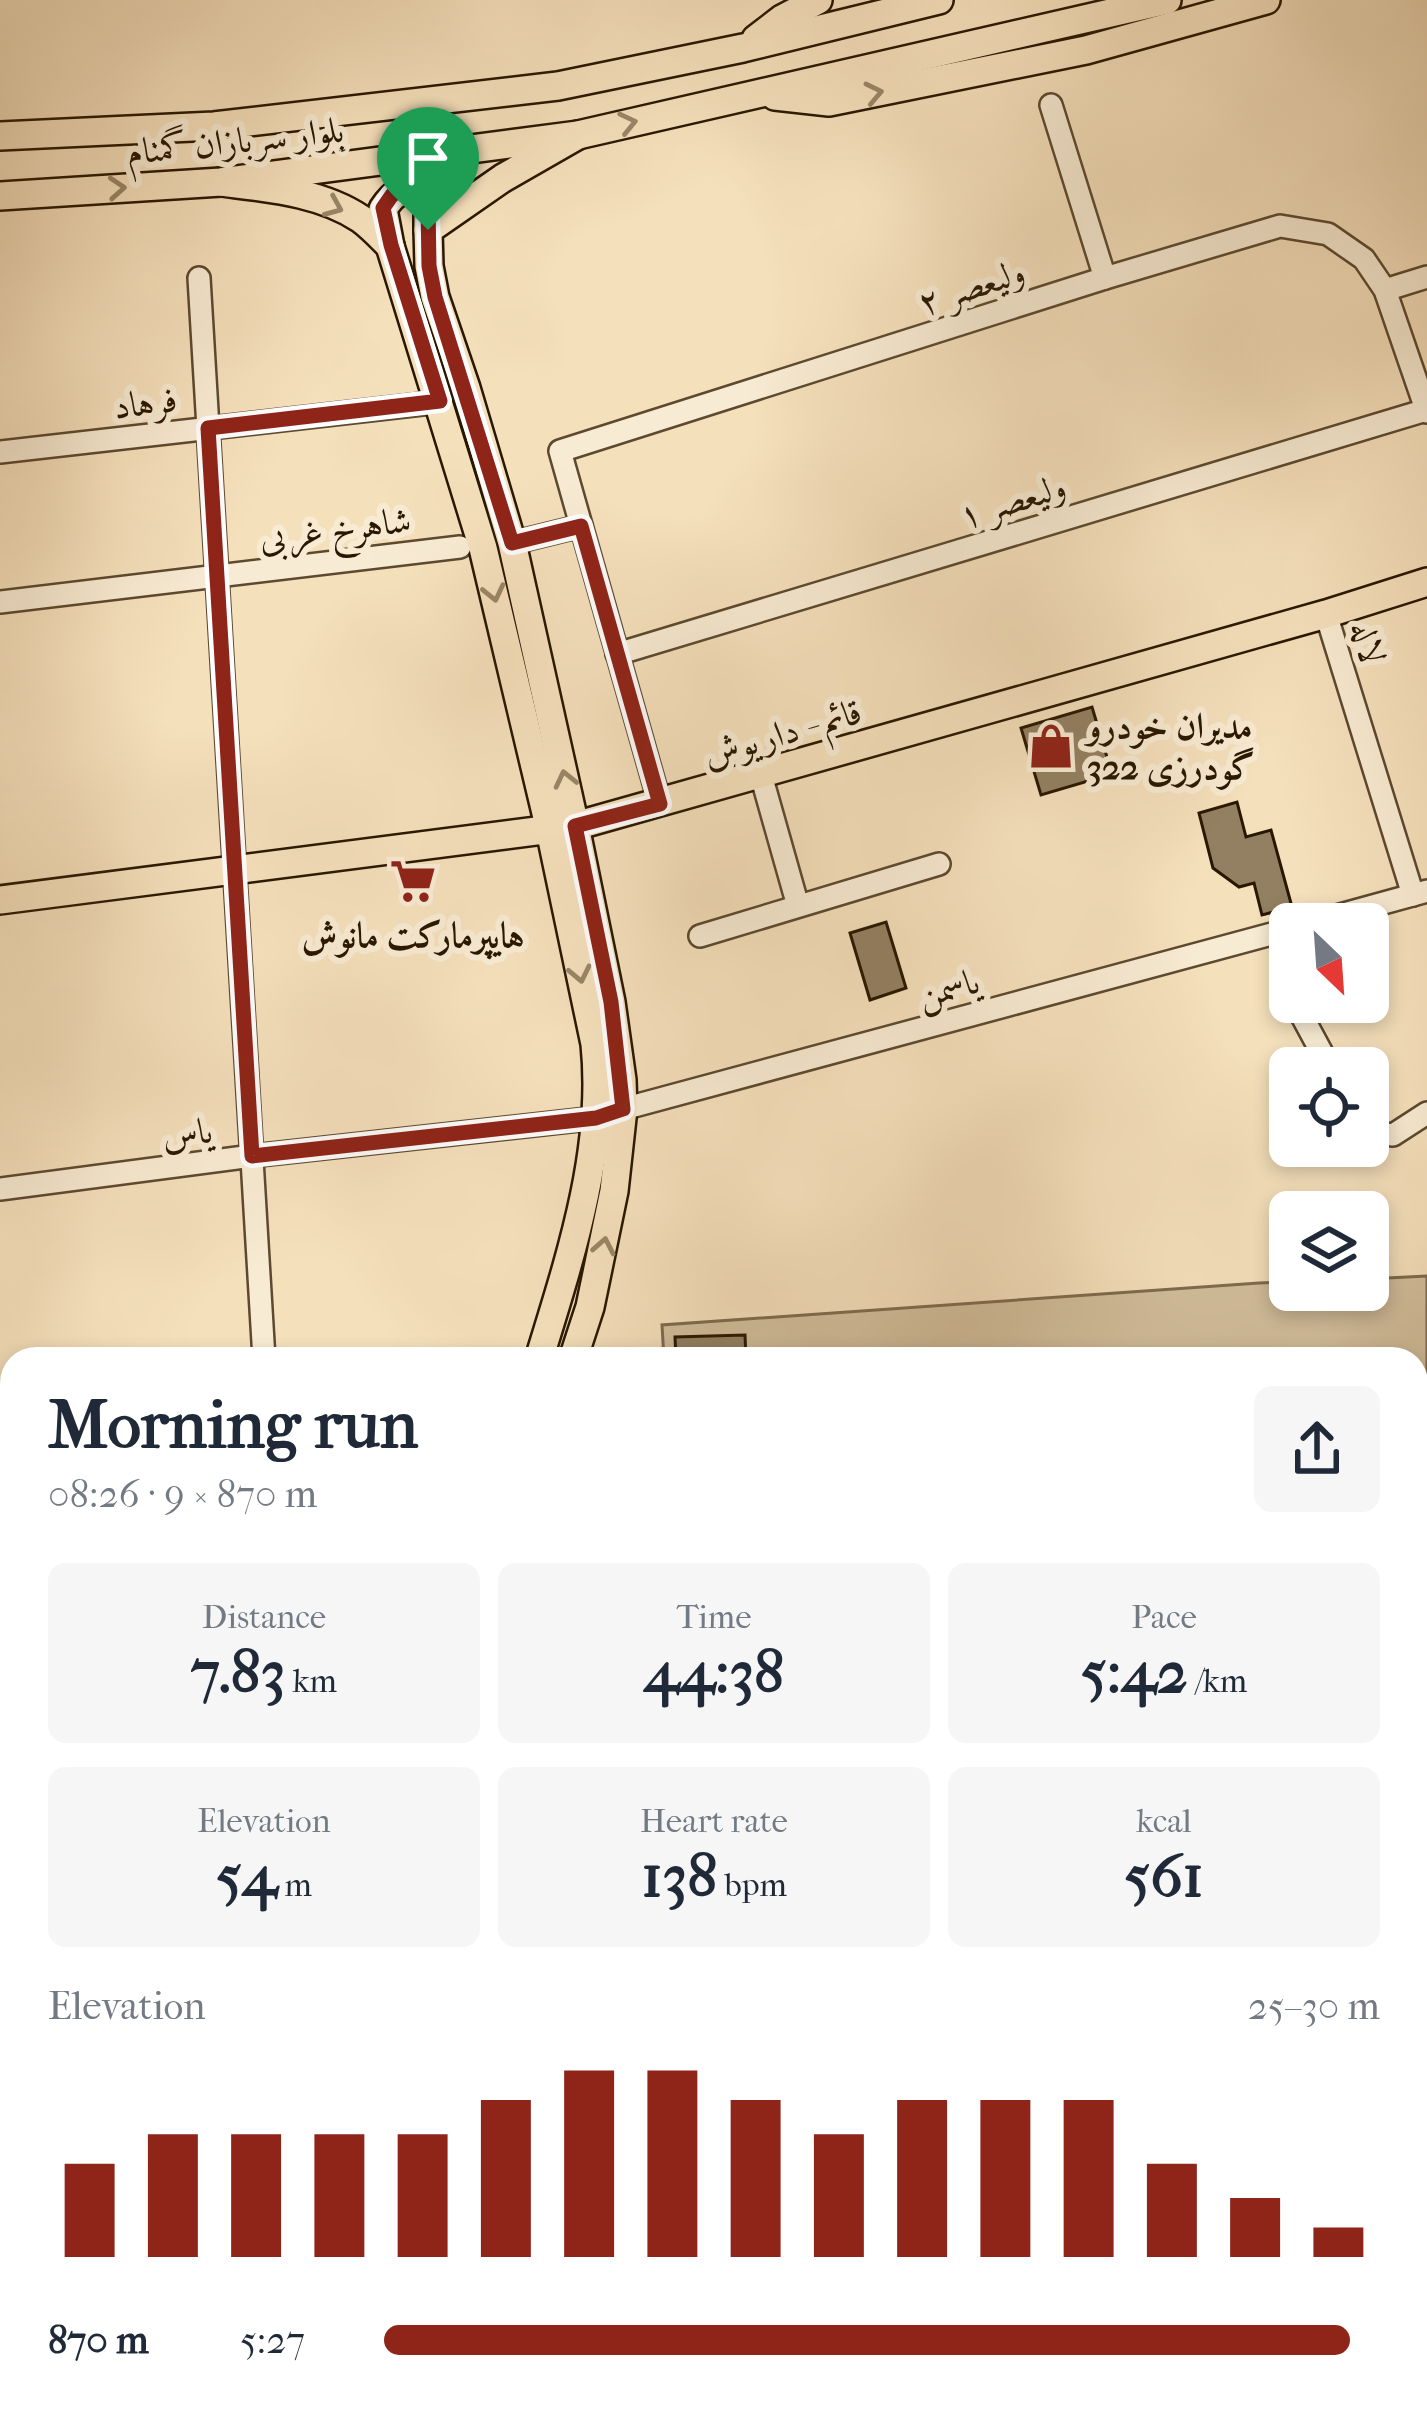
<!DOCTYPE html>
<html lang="en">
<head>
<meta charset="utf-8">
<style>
  :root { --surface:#fff; --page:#f6f6f7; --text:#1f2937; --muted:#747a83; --accent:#8f2418 }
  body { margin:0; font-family:"IM FELL French Canon",Amiri,serif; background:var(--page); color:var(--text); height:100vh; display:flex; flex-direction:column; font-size:45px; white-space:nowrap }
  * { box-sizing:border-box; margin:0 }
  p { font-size:39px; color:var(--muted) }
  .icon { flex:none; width:66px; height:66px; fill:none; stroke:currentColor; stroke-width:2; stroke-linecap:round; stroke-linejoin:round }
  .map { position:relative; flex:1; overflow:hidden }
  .side { position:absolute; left:0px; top:1347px; width:1428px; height:1065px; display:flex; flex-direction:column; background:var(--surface); border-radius:36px 36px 0 0; box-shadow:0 6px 18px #0003 }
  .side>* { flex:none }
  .needle { width:78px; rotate:155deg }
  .tools { position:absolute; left:1269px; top:903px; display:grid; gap:24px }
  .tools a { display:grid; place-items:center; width:120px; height:120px; border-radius:18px; background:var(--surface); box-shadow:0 6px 18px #0003; font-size:60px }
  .pin { position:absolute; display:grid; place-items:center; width:102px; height:102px; color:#fff; margin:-123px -51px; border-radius:50% 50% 50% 0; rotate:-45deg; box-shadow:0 0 12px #0007 }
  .pin .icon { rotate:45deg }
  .round { display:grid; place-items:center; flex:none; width:126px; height:126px; border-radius:18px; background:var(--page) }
  .headline { display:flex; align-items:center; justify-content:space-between; height:204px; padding:0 48px }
  h1 { font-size:66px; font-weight:700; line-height:90px }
  .metrics { display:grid; grid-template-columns:repeat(3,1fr); gap:18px; height:204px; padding:12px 48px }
  .metrics div { display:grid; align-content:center; border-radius:18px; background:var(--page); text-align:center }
  .metrics b { font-size:60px; font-weight:700 }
  .metrics small { font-size:33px; font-weight:400 }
  .metrics p { font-size:33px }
  .chart { height:336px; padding:24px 48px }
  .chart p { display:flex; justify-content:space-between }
  .chart svg { width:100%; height:216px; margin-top:12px; stroke:var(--accent); stroke-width:6 }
  ul { padding:0 48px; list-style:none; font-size:39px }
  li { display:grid; grid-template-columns:192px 144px 1fr; align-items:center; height:90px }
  li i { height:30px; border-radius:15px; background:var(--accent) }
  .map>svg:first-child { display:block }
  .green { fill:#d2be9c; stroke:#7e6a4e; stroke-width:3 }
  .building { fill:#938062; stroke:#291700; stroke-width:3 }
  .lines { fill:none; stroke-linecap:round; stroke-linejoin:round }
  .minor-casing { stroke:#5c492f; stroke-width:26 }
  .major-casing { stroke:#291700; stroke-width:32 }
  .minor { stroke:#f8ebd3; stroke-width:21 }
  .major { stroke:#f5e0bc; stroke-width:27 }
  .oneway { stroke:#998667 }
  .route-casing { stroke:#fff; stroke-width:24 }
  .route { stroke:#8f2418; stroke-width:15 }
  .labels { text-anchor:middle; stroke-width:12; stroke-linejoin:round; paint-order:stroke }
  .street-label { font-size:36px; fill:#291700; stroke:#f8ebd3 }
  .poi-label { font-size:36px; font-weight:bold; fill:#291700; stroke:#f8ebd3; text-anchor:start }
</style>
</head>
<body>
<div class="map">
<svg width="1427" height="2411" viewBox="0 0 1427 2411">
  <rect width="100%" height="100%" fill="#f5e0bc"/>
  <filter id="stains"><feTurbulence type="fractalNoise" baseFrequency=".00167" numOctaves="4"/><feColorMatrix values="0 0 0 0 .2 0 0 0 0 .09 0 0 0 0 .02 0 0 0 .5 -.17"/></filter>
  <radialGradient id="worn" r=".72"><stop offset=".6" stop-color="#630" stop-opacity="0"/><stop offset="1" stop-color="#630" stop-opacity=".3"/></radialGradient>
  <!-- green -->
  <path class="green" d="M1427 1276V2411H864L861 2400H1416V1359H664L662 1325 1259 1283 1290 1282V1290H1368V1279Z"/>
  <!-- building -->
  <g class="building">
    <path d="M1092 707 1112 774 1041 795 1021 728Z"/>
    <path d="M1237 802 1246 837 1271 830 1292 907 1262 915 1254 883 1239 887 1213 868 1199 813Z"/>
    <path d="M886 922 906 988 870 1000 850 933Z"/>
    <path d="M745 1335 746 1359H676L675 1337Z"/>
  </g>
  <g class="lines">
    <!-- minor casing -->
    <g class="minor-casing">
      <g id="minor">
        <path d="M1051 105 1105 278"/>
        <path d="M199 278 264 1359"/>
        <path d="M1385 290 1427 277"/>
        <path d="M0 452 440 402"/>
        <path d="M512 543 581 526"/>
        <path d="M0 602 460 547"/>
        <path d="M1326 614 1413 895"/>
        <path d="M617 654 1426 410"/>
        <path d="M761 775 798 906"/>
        <path d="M660 804 560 451 1105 278 1280 226 1328 234 1364 259 1385 290 1427 412"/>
        <path d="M1307 924 1427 891"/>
        <path d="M700 936 939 864"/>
        <path d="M1302 1016 1330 1068"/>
        <path d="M623 1109 1290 929"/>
        <path d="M1368 1132 1393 1135 1427 1113"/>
        <path d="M0 1189 252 1156 597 1118"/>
        <path d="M0 1467 12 1466"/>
        <path d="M0 1682 12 1681"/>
        <path d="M0 1930H12"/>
        <path d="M1416 1985 1427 2005"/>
        <path d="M1 2109 4 2229"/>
        <path d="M85 2400V2411"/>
        <path d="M260 2400V2411"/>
        <path d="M745 2400 813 2403"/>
        <path d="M876 2400 879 2411"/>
        <path d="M1083 2400 1094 2411"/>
        <path d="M192 2411V2400"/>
        <path d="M1418 2411 1427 2404"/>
      </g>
    </g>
    <!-- major casing -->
    <g class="major-casing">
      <g id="major">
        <path d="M756 39 782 19 818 0"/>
        <path d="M775 96 829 102 1086 50 1266 0"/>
        <path d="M0 136 214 126 558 86 743 48 939 0"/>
        <path d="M221 182C268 188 321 192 361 219 372 227 381 237 390 246L483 548 550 830 595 1044C606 1150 570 1258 539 1359"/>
        <path d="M0 196 221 182 578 135 1167 0"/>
        <path d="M390 246 383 209C394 192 401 188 421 192L428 205V230"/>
        <path d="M0 900 575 826 1326 614 1427 582"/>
        <path d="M573 1359 590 1307 614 1191 623 1109 622 1080 611 1002 575 826 512 543 466 388 435 297 429 266 428 230 503 178 578 135"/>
        <path d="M407 2411V2400"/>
        <path d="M439 2411V2400"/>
      </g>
    </g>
    <!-- minor -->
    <use href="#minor" class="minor"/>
    <!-- major -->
    <use href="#major" class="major"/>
  </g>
  <!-- one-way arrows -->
  <defs><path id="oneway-chevron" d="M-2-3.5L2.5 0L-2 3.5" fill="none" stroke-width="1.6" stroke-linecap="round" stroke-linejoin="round" transform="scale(3)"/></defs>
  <g class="oneway">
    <use href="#oneway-chevron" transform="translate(874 93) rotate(-12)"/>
    <use href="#oneway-chevron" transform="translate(628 123) rotate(-13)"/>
    <use href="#oneway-chevron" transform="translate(117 188) rotate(-4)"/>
    <use href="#oneway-chevron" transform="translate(334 207) rotate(23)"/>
    <use href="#oneway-chevron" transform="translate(494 593) rotate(77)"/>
    <use href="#oneway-chevron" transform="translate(565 779) rotate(-103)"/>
    <use href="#oneway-chevron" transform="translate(580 974) rotate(78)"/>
    <use href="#oneway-chevron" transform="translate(604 1246) rotate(-79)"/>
  </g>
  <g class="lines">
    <!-- route casing -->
    <g class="route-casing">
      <path id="route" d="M404 189 421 192 428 205 429 266 435 297 512 543 581 526 660 804 575 826 611 1002 623 1109 596 1118 252 1156 208 428 440 401 391 245 383 208 392 195Z"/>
    </g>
    <!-- route -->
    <use href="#route" class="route"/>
  </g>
  <!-- icons -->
  <defs>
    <g id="shop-bare" transform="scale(3.6)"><path d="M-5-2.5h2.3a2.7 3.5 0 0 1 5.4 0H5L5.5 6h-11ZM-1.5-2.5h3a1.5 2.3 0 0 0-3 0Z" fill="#8f2418" stroke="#f8ebd3" stroke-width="2.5" paint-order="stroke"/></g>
    <g id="supermarket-bare" transform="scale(3.6)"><path d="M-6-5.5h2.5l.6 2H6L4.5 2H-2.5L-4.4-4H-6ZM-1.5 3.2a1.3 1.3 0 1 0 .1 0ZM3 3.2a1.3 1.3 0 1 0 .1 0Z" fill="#8f2418" stroke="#f8ebd3" stroke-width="2.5" paint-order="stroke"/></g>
  </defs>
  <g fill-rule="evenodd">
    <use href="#shop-bare" x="1051" y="746"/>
    <use href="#supermarket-bare" x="413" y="881"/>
  </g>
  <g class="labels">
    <!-- street labels -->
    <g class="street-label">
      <text transform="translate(235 140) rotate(-6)" y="13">بلوار سربازان گمنام</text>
      <text transform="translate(971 286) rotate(-18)" y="13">ولیعصر ۲</text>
      <text transform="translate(145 402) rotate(-7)" y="13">فرهاد</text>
      <text transform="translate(1012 500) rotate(-17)" y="13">ولیعصر ۱</text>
      <text transform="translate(335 528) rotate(-7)" y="13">شاهرخ غربی</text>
      <text transform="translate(1369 642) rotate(73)" y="13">لاله</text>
      <text transform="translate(782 732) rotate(-16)" y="13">قائم - داریوش</text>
      <text transform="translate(948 987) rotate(-15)" y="13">یاسمن</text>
      <text transform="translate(187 1132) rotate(-7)" y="13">یاس</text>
    </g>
    <!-- poi labels -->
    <g class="poi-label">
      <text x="1087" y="738">مدیران خودرو<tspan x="1087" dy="41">گودرزی 322</tspan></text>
      <text x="413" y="947" text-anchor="middle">هایپرمارکت مانوش</text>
    </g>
  </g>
  <rect width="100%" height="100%" filter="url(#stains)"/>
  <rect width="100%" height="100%" fill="url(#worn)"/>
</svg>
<div class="tools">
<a><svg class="needle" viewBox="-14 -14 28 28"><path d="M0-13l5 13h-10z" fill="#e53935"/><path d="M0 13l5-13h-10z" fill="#747a83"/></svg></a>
<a><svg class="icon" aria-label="locate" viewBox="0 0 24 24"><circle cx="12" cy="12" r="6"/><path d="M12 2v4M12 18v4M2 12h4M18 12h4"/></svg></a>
<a><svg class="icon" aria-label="layers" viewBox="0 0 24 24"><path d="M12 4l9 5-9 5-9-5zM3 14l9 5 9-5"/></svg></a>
</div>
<div class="pin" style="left:428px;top:230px;background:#1e9e55"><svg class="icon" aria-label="arrive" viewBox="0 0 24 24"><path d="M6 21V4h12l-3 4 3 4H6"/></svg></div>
<section class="side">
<div class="headline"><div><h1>Morning run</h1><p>08:26 · 9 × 870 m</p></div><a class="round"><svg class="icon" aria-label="share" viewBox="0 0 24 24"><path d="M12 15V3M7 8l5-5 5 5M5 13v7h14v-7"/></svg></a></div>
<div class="metrics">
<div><p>Distance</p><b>7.83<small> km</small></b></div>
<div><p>Time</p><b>44:38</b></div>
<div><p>Pace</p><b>5:42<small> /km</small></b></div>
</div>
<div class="metrics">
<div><p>Elevation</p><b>54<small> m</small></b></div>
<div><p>Heart rate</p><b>138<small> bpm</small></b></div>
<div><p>kcal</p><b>561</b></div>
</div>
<div class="chart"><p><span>Elevation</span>25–30 m</p>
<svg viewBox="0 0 160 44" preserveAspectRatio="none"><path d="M5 44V25M15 44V19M25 44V19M35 44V19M45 44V19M55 44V12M65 44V6M75 44V6M85 44V12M95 44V19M105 44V12M115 44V12M125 44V12M135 44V25M145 44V32M155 44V38"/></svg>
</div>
<ul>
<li><b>870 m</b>5:27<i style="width:97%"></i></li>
</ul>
</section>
</div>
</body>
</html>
